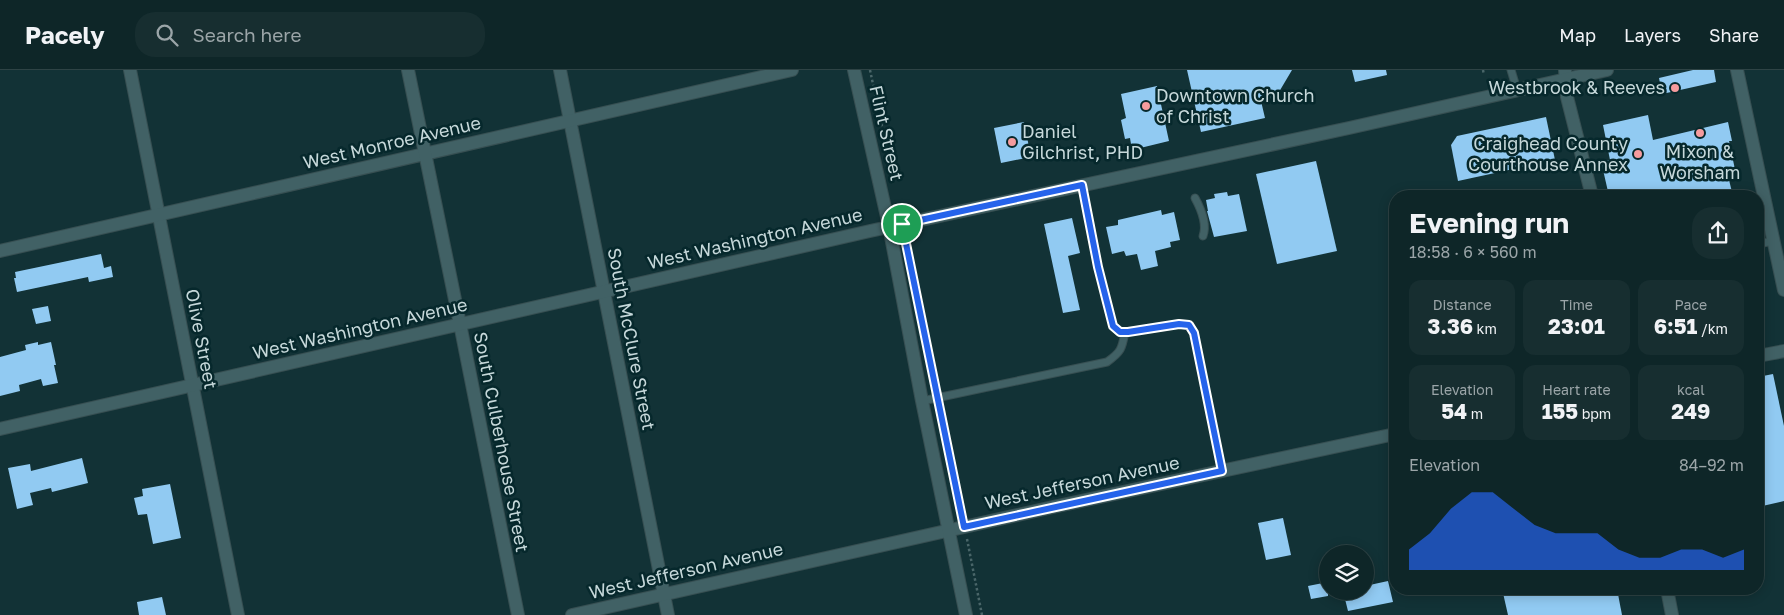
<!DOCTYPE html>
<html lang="en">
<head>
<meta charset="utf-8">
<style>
  :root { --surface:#0e2628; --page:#172e30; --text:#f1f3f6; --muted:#9ba5a8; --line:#2e4345; --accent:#2563eb }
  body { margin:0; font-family:"Golos Text",sans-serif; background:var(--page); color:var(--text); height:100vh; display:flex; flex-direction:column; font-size:19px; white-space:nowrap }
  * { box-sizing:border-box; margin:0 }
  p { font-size:16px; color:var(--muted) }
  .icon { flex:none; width:28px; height:28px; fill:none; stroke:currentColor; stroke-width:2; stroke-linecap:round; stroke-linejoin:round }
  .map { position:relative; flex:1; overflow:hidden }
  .side { position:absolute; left:1389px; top:120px; width:375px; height:405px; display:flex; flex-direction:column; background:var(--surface); border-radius:20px; box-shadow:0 2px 12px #0003,0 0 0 1px var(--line) }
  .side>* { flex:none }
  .controls { position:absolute; left:1319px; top:475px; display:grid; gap:10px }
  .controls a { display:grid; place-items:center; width:55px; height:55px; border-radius:50%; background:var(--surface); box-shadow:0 2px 12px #0003,0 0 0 1px var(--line); font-size:25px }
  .pin { position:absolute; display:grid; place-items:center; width:42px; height:42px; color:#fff; margin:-21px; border:2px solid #fff; border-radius:50%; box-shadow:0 1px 5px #0007 }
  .round { display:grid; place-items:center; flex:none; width:52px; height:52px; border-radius:20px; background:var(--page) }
  .headline { display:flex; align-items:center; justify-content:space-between; height:85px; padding:0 20px }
  h1 { font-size:28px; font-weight:700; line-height:38px }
  .metrics { display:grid; grid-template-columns:repeat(3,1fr); gap:8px; height:85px; padding:5px 20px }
  .metrics div { display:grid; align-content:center; border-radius:12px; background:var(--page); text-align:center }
  .metrics b { font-size:21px; font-weight:700 }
  .metrics small { font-size:14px; font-weight:400 }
  .metrics p { font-size:14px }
  .chart { height:140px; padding:10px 20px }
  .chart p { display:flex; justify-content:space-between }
  .chart svg { width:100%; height:90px; margin-top:5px; fill:var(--accent); opacity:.7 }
  header { display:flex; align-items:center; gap:30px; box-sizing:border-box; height:70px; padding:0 25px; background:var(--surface); border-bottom:1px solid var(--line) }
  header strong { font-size:24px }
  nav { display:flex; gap:28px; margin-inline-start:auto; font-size:18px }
  .search { width:350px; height:45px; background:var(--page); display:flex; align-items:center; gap:12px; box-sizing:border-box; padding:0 18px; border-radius:20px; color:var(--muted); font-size:19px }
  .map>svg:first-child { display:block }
  .building { fill:#91caf2 }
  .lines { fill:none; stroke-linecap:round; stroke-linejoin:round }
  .service-casing { stroke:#374f52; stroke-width:9 }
  .minor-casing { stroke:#374f52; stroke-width:14 }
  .tertiary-casing { stroke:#374f52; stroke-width:14 }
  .secondary-casing { stroke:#374f52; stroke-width:14 }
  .path { stroke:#4a6669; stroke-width:2.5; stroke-dasharray:2.5 2.5; stroke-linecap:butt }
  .service { stroke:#416165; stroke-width:7 }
  .minor { stroke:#416165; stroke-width:12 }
  .tertiary { stroke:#416165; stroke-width:12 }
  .secondary { stroke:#416165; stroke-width:12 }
  .route-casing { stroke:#fff; stroke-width:10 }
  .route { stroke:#2563eb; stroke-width:6 }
  .poi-dot { fill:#f59b9e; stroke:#06282c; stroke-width:2 }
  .labels { text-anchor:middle; stroke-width:5; stroke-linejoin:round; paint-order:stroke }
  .poi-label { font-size:18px; fill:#c6d8da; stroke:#06282c; text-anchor:end }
  .street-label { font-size:18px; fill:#c6d8da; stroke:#06282c }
</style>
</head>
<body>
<header>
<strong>Pacely</strong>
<div class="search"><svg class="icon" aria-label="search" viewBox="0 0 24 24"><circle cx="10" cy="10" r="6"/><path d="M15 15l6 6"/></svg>Search here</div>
<nav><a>Map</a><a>Layers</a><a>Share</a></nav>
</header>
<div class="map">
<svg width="1784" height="545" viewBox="0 0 1784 545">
  <rect width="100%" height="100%" fill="#123236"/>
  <!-- building -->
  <g class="building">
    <path d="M1187 0H1292L1276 27 1261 31 1265 48 1201 62Z"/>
    <path d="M1352 0H1386L1387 5 1355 12Z"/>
    <path d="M1693 0H1714L1716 12 1662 24 1659 8Z"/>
    <path d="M1157 16 1169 71 1132 80 1130 68 1125 69 1121 50 1126 48 1121 24Z"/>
    <path d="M1648 45 1653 70 1728 52 1732 71H1729L1737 109 1729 110 1733 126H1609L1601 91 1610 90 1603 55Z"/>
    <path d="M1546 47 1555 90 1458 111 1451 75 1457 66Z"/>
    <path d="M1024 52 1031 87 1001 93 994 58Z"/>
    <path d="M1316 91 1337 181 1277 194 1256 104Z"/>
    <path d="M1227 122 1228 126 1239 124 1247 161 1214 167 1207 141H1208L1206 130 1215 128 1214 124Z"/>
    <path d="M1161 140 1162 145 1174 142 1180 170 1170 172 1171 177 1155 181 1158 196 1141 200 1137 184 1126 186 1124 181 1112 184 1106 157 1118 155V150Z"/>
    <path d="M1072 148 1080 183 1068 186 1080 240 1063 243 1044 154Z"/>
    <path d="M101 184 104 198 111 196 113 207 89 212 88 207 17 222 14 208H16L15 202Z"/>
    <path d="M48 236 51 251 36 254 32 239Z"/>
    <path d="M38 272V275L51 272 56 295H54L58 313 43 316 41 309 19 315 20 321 0 326V287L26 280 25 275Z"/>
    <path d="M1773 304 1784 356V431L1758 437V307Z"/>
    <path d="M82 388 88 413 52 422 51 418 30 423 33 435 17 439 8 398 30 394 31 401Z"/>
    <path d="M170 414 181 468 153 474 147 444 138 445 134 428 143 426 142 419Z"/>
    <path d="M1283 448 1291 485 1266 490 1258 453Z"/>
    <path d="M1388 511 1393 532 1348 541 1343 521H1365V516Z"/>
    <path d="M1328 512V526L1311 529 1308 516Z"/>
    <path d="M1527 519H1617L1622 545H1508L1503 523Z"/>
    <path d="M162 527 166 545H139L137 532Z"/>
  </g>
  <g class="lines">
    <!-- service casing -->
    <g class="service-casing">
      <g id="service">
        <path d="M1511 0 1517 20"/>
        <path d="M1082 115 1098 197 1113 256 1119 262H1128L1179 254 1189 255 1194 263 1222 401"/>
        <path d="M1195 128C1201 139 1207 155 1203 166"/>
        <path d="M1758 174 1773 171"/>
        <path d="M922 331 1107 292C1121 282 1122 279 1125 262"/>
      </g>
    </g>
    <!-- minor casing -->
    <g class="minor-casing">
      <g id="minor">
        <path d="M130 0 238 545"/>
        <path d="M560 0 668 545"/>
        <path d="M854 0 889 156"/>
        <path d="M1565 0 1567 27 1592 126"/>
        <path d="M0 181 792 0"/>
        <path d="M460 254 518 545"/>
        <path d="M1758 286 1784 281"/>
        <path d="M1667 519 1672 545"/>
        <path d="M572 545 1053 437 1395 364"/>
      </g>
    </g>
    <!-- tertiary casing -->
    <g class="tertiary-casing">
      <g id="tertiary">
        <path d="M408 0 460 254"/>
        <path d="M889 156 922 331 966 545"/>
        <path d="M0 359 870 161 1349 58 1607 0"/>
      </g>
    </g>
    <!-- secondary casing -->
    <g class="secondary-casing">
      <path id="secondary" d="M1737 0 1784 220"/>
    </g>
    <!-- path -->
    <g class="path">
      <path d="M870 0 891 99"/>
      <path d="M1483 0 1484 5"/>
      <path d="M919 236 935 319"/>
      <path d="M939 337 962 444"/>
      <path d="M967 469 982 545"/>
    </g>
    <!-- service -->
    <use href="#service" class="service"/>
    <!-- minor -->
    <use href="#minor" class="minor"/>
    <!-- tertiary -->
    <use href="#tertiary" class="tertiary"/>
    <!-- secondary -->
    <use href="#secondary" class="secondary"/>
  </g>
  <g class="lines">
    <!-- route casing -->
    <g class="route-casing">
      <path id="route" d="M1082 115 1098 197 1113 256 1120 262H1128L1179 254 1189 255 1194 263 1222 401 964 457 902 154Z"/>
    </g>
    <!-- route -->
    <use href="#route" class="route"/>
  </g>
  <!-- markers -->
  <g class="poi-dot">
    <circle cx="1675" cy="18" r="5"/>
    <circle cx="1146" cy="36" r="5"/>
    <circle cx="1700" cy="63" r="5"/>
    <circle cx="1012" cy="72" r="5"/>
    <circle cx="1638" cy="84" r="5"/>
  </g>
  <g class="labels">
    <!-- poi labels -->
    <g class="poi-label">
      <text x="1665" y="24">Westbrook &amp; Reeves</text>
      <text x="1156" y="32" text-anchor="start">Downtown Church<tspan x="1156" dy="21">of Christ</tspan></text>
      <text x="1022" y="68" text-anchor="start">Daniel<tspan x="1022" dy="21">Gilchrist, PHD</tspan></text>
      <text x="1628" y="80">Craighead County<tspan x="1628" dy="21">Courthouse Annex</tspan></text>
      <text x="1700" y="88" text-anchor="middle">Mixon &amp;<tspan x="1700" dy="21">Worsham</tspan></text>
    </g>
    <!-- street labels -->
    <g class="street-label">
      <text transform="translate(886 63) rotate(77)" y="6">Flint Street</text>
      <text transform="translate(392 73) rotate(-13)" y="6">West Monroe Avenue</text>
      <text transform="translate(755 169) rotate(-13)" y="6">West Washington Avenue</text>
      <text transform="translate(360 259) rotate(-13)" y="6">West Washington Avenue</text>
      <text transform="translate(201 269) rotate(79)" y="6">Olive Street</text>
      <text transform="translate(631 269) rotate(79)" y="6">South McClure Street</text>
      <text transform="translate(501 372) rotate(79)" y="6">South Culberhouse Street</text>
      <text transform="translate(1082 413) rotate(-12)" y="6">West Jefferson Avenue</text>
      <text transform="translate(686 501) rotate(-13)" y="6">West Jefferson Avenue</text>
    </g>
  </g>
</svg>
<div class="controls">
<a><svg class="icon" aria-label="layers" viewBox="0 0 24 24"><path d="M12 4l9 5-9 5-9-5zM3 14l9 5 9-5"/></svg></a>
</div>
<div class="pin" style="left:902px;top:154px;background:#1e9e55"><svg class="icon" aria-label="arrive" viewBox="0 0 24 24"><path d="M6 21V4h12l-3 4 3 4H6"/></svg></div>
<section class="side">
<div class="headline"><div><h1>Evening run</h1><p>18:58 · 6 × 560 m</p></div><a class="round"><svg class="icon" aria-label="share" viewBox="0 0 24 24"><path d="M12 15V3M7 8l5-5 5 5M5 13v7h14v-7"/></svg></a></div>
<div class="metrics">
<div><p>Distance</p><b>3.36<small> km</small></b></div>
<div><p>Time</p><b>23:01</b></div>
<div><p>Pace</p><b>6:51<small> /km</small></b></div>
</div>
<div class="metrics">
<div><p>Elevation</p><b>54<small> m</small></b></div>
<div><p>Heart rate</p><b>155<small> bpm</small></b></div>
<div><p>kcal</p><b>249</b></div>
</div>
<div class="chart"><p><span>Elevation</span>84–92 m</p>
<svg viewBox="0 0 160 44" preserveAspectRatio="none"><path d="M0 44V34L10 26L20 14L30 6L40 6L50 14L60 22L70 26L80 26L90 26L100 34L110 38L120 38L130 34L140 34L150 38L160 34V44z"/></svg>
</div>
</section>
</div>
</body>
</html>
